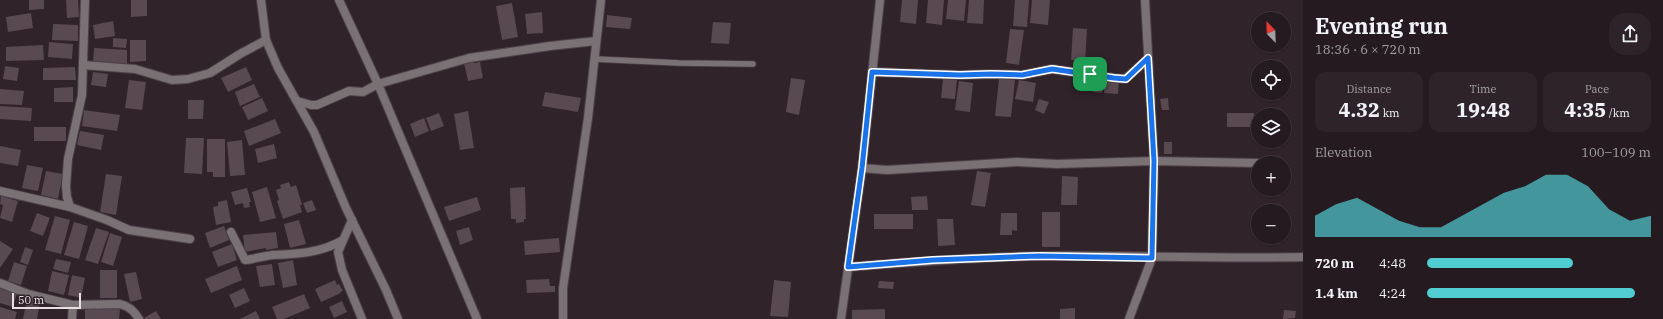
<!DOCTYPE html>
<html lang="en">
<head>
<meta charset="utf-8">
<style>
  :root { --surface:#251a20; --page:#2d2329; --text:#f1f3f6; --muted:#a3a1a5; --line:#42383e; --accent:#51ccd1 }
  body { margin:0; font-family:"IBM Plex Serif",serif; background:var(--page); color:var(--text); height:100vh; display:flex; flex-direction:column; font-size:15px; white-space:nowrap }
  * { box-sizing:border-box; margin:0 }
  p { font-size:13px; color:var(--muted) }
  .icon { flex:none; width:22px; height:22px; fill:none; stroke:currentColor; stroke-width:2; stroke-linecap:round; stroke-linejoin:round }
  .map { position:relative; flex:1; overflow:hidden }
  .side { display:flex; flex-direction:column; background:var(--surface); width:360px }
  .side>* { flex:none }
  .needle { width:26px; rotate:337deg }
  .tools { position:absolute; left:1251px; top:12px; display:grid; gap:8px }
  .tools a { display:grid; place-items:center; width:40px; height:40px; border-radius:50%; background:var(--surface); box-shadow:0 1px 3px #0004,0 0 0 1px var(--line); font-size:20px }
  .scale { position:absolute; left:12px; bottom:10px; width:69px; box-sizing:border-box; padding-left:4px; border:2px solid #e9dfe3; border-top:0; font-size:11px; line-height:14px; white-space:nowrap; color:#e9dfe3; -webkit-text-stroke:3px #31232a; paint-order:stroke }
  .pin { position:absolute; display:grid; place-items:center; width:34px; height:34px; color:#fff; margin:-17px; border-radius:8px; box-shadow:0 2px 6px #0006 }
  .round { display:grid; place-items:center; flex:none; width:42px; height:42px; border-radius:16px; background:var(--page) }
  .head { display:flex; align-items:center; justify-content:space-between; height:68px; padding:0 12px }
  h1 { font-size:22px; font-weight:700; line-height:30px }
  .stats { display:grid; grid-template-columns:repeat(3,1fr); gap:6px; height:68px; padding:4px 12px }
  .stats div { display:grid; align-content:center; border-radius:10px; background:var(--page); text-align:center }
  .stats b { font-size:20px; font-weight:700 }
  .stats small { font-size:11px; font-weight:400 }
  .stats p { font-size:11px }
  .chart { height:112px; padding:8px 12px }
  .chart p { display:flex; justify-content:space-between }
  .chart svg { width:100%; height:72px; margin-top:4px; fill:var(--accent); opacity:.7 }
  ul { padding:0 12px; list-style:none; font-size:13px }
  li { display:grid; grid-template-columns:64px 48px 1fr; align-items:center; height:30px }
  li i { height:10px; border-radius:5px; background:var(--accent) }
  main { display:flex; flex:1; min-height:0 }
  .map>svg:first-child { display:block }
  .building { fill:#594951 }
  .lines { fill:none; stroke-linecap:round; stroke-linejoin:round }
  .service-casing { stroke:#4e4148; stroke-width:7 }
  .minor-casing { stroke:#4e4148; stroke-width:10 }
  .service { stroke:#797174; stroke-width:5.5 }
  .minor { stroke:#797174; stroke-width:8 }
  .route-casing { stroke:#fff; stroke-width:8 }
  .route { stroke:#1a73e8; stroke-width:5 }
</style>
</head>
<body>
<main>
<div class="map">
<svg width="1303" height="319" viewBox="0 0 1303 319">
  <rect width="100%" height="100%" fill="#31232a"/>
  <!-- building -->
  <g class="building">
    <path d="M29 0H44V9L29 10Z"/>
    <path d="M66 0H78L79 17 67 18Z"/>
    <path d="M131 0H147V16L131 17Z"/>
    <path d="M902 0H918L916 24 900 22Z"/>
    <path d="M928 0H944L942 25 926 23Z"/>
    <path d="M948 0H966L964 21 946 19Z"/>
    <path d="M969 0H984L983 24 967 23Z"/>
    <path d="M1015 0H1029L1027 27 1013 26Z"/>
    <path d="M1032 0H1050L1048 25 1030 23Z"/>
    <path d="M512 3 518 37 502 40 496 6Z"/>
    <path d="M542 12 543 33 527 34 525 14Z"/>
    <path d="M31 13 33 28 8 32 6 17Z"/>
    <path d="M607 15 632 18 630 29 606 27Z"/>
    <path d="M113 21 115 36 95 39 93 25Z"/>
    <path d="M713 22 731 23 729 44 711 43Z"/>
    <path d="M53 24 78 25V41L52 40Z"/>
    <path d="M1073 28 1087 29 1085 61 1071 60Z"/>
    <path d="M1010 29 1024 30 1019 65 1006 63Z"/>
    <path d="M113 38 127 39 126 48 113 47Z"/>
    <path d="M130 40H146V61L130 62Z"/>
    <path d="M49 42 73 44 72 59 48 57Z"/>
    <path d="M43 45 44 60 6 61V47Z"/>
    <path d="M94 48 127 50V64L93 62Z"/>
    <path d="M474 61V63L480 62 483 78 468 81 464 63Z"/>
    <path d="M5 66 19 68 17 81 3 79Z"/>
    <path d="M75 67 76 80H43V68Z"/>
    <path d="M246 67 252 80 228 92 221 78Z"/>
    <path d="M93 72 108 74 106 87 91 85Z"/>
    <path d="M1094 77H1102V93L1093 92Z"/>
    <path d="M791 78 805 80 799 115 786 112Z"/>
    <path d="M943 78 957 79 955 99 941 98Z"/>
    <path d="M999 78 1015 80 1011 117 995 116Z"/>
    <path d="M1105 78 1119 79 1118 94 1104 93Z"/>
    <path d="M129 80 146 82 142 110 125 108Z"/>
    <path d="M1019 80 1036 83 1033 102 1015 99Z"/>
    <path d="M959 81 973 83 970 112 955 110Z"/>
    <path d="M254 84 260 97 240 106 235 92Z"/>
    <path d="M73 87V102H54V88Z"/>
    <path d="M0 89 24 91 22 105 0 104Z"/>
    <path d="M545 92 581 98 578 112 542 106Z"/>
    <path d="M262 98 268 111 248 120 242 107Z"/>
    <path d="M1168 98 1169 110H1162L1160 99Z"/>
    <path d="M1039 99 1049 102 1044 114 1035 110Z"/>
    <path d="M188 100H204L203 119H188Z"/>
    <path d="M0 106 32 108 31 121 0 119Z"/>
    <path d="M84 110 120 115 117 131 82 126Z"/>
    <path d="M468 111 474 148 460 150 454 114Z"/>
    <path d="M439 113 444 126 431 131 426 118Z"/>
    <rect x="1227" y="113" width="27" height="14"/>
    <path d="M424 118 429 131 415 137 410 124Z"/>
    <path d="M275 119 281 133 249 146 244 131Z"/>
    <rect x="34" y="127" width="32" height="14"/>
    <path d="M80 131 104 135 101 150 77 145Z"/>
    <path d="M186 138H204L202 174 184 173Z"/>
    <path d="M207 139H225V177H213V172H207Z"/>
    <path d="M242 140 245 175 230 176 227 142Z"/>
    <rect x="1164" y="142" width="8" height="12"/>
    <path d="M274 144 277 158 258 163 255 149Z"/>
    <path d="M0 146 21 150 18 166 0 163Z"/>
    <path d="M27 165 43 168 38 191 22 188Z"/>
    <path d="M46 171 63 174 58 199 41 195Z"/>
    <path d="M977 171 991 173 985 207 971 205Z"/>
    <path d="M106 174 122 176 116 215 100 212Z"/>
    <path d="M1062 176 1078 177 1077 205H1061Z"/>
    <path d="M289 182 291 187 296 185 302 205H300L302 212 283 219 277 201 279 200 276 190 281 188 280 185Z"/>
    <path d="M267 187 276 218 260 222 252 192Z"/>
    <path d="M525 187 526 219H524V222L516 223V219H511L510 188Z"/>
    <path d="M247 188 251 202H249L250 207 244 208 243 203 235 205 231 192Z"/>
    <path d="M1 196 18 201 12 222 0 218 3 205 0 204Z"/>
    <path d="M927 196 928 210H912L911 197Z"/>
    <path d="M477 197 481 210 449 221 444 207Z"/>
    <path d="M227 200 231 222 216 225 213 207 218 206V202Z"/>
    <path d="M312 200 316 210 307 213 303 203Z"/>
    <rect x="1042" y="212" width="18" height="35"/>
    <path d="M37 213 50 218 43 236 30 231Z"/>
    <path d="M1001 213H1017V231L1012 230V235H1000Z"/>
    <rect x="874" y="214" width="39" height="15"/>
    <path d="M55 216 70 220 61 254 45 250Z"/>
    <path d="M937 219H953L955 245 938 246Z"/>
    <path d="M299 220 306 244 290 248 284 224Z"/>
    <path d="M74 222 88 226 79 259 64 255Z"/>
    <path d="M224 226 229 240 210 248 205 233Z"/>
    <path d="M469 227 473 240 460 245 456 231Z"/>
    <path d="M96 228 109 232 98 264 85 260Z"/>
    <path d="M276 232 278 248 266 250V248L245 252 243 235Z"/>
    <path d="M110 233 122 237 113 266 101 262Z"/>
    <path d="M559 238 560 252 525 255 524 241Z"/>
    <path d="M0 241 13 249 0 268Z"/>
    <path d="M232 244 237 260 218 267 212 252Z"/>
    <path d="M25 247 33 250 28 265 20 262Z"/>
    <path d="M56 259 71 262 68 273 53 269Z"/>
    <path d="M293 260 297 285 283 288 278 263Z"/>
    <path d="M14 262 27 266 21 285 8 281Z"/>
    <path d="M272 264 275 285 260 287 256 266Z"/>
    <path d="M237 266 242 280 211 293 205 279Z"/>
    <rect x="100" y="270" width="17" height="28"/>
    <path d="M52 271 69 275 64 295 48 291Z"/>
    <path d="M136 272 142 299 130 302 124 274Z"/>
    <path d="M72 275 85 278 81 298 68 295Z"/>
    <path d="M549 279 550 286H555V292L527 293 526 280Z"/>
    <path d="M335 280 337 285 339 284 343 291 340 292 341 293 321 302 315 289Z"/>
    <path d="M774 280 791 282 788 317 770 316Z"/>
    <path d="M879 281 894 282 893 289 878 288Z"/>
    <path d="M0 288 17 293 13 307 0 303Z"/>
    <path d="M244 288 250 301 235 308 229 295Z"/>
    <path d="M304 294 310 308 284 319H277L272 307Z"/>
    <path d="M27 299 40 302 37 319H23Z"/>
    <path d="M342 301 347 312 334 318 329 307Z"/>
    <path d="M0 307 17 312 15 319H0Z"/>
    <path d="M85 308 120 309 119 319H85Z"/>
    <path d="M1075 308V319H1060V309Z"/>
    <path d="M885 309V319H852V310Z"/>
    <path d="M1284 310 1296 311 1295 318 1283 319Z"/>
    <path d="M156 311 161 319H145L144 318Z"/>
    <path d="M256 311 260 319H240Z"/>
  </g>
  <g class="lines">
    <!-- service casing -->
    <g class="service-casing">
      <path id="service" d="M594 59 679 63 753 64"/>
    </g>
    <!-- minor casing -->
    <g class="minor-casing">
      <g id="minor">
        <path d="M261 0 266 40 278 68 314 132 346 208 386 290 398 319"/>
        <path d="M339 0 378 84 477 319"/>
        <path d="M83 65 135 69 172 80 188 79 210 73 240 54 266 40"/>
        <path d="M872 72 960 75 991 74 1022 75 1052 69 1114 78 1125 79 1148 59"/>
        <path d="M297 101 311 105H317L349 91 363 92 378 84 469 58 550 46 596 41"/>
        <path d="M862 168 887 170 1017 162 1057 164 1154 161 1258 163"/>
        <path d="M0 191 70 207 107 220 129 230 190 239"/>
        <path d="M70 207 67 197 66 186 68 159 82 95 85 0"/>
        <path d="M352 220 338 252 342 270 362 319"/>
        <path d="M231 232 245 260C254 259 263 256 273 255 297 254 321 253 343 240"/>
        <path d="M848 267C912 262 975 257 1039 256 1127 255 1215 259 1303 257"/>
        <path d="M0 283 28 294 73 305 120 304C130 307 134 311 139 319"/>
        <path d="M72 319 73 305"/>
        <path d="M563 319V288L588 118 601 0"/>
        <path d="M841 319 862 168 880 0"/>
        <path d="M1129 319 1152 258 1154 161 1145 0"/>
      </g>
    </g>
    <!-- service -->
    <use href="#service" class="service"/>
    <!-- minor -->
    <use href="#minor" class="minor"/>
  </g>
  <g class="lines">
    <!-- route casing -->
    <g class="route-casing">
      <path id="route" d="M1148 58 1154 161 1152 258 1039 256 933 260 848 267 862 168 872 72 960 75 991 74 1022 75 1052 69 1114 78 1126 79Z"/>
    </g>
    <!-- route -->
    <use href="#route" class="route"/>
  </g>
</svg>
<div class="tools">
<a><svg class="needle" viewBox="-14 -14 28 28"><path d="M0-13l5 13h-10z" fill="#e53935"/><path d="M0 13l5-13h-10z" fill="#a3a1a5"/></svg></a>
<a><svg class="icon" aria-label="locate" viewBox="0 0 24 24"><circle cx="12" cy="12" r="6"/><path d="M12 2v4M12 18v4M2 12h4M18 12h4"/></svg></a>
<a><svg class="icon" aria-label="layers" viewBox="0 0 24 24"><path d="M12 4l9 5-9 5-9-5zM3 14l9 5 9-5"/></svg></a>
<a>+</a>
<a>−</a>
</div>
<div class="scale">50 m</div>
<div class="pin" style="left:1090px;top:74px;background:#1e9e55"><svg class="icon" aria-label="arrive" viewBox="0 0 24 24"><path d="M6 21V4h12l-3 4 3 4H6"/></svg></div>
</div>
<section class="side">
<div class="head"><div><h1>Evening run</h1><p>18:36 · 6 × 720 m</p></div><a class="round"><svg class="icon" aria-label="share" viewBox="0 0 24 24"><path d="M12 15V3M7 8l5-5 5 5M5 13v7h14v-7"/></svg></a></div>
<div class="stats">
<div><p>Distance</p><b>4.32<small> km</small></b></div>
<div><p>Time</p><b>19:48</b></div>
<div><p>Pace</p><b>4:35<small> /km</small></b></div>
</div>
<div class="chart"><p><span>Elevation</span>100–109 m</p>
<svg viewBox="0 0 160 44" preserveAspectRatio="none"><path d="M0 44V31L10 24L20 20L30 27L40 34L50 38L60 38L70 31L80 24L90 17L100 13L110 6L120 6L130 13L140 27L150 34L160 31V44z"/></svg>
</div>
<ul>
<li><b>720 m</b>4:48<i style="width:65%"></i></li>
<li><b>1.4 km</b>4:24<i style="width:93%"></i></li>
</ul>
</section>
</main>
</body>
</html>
